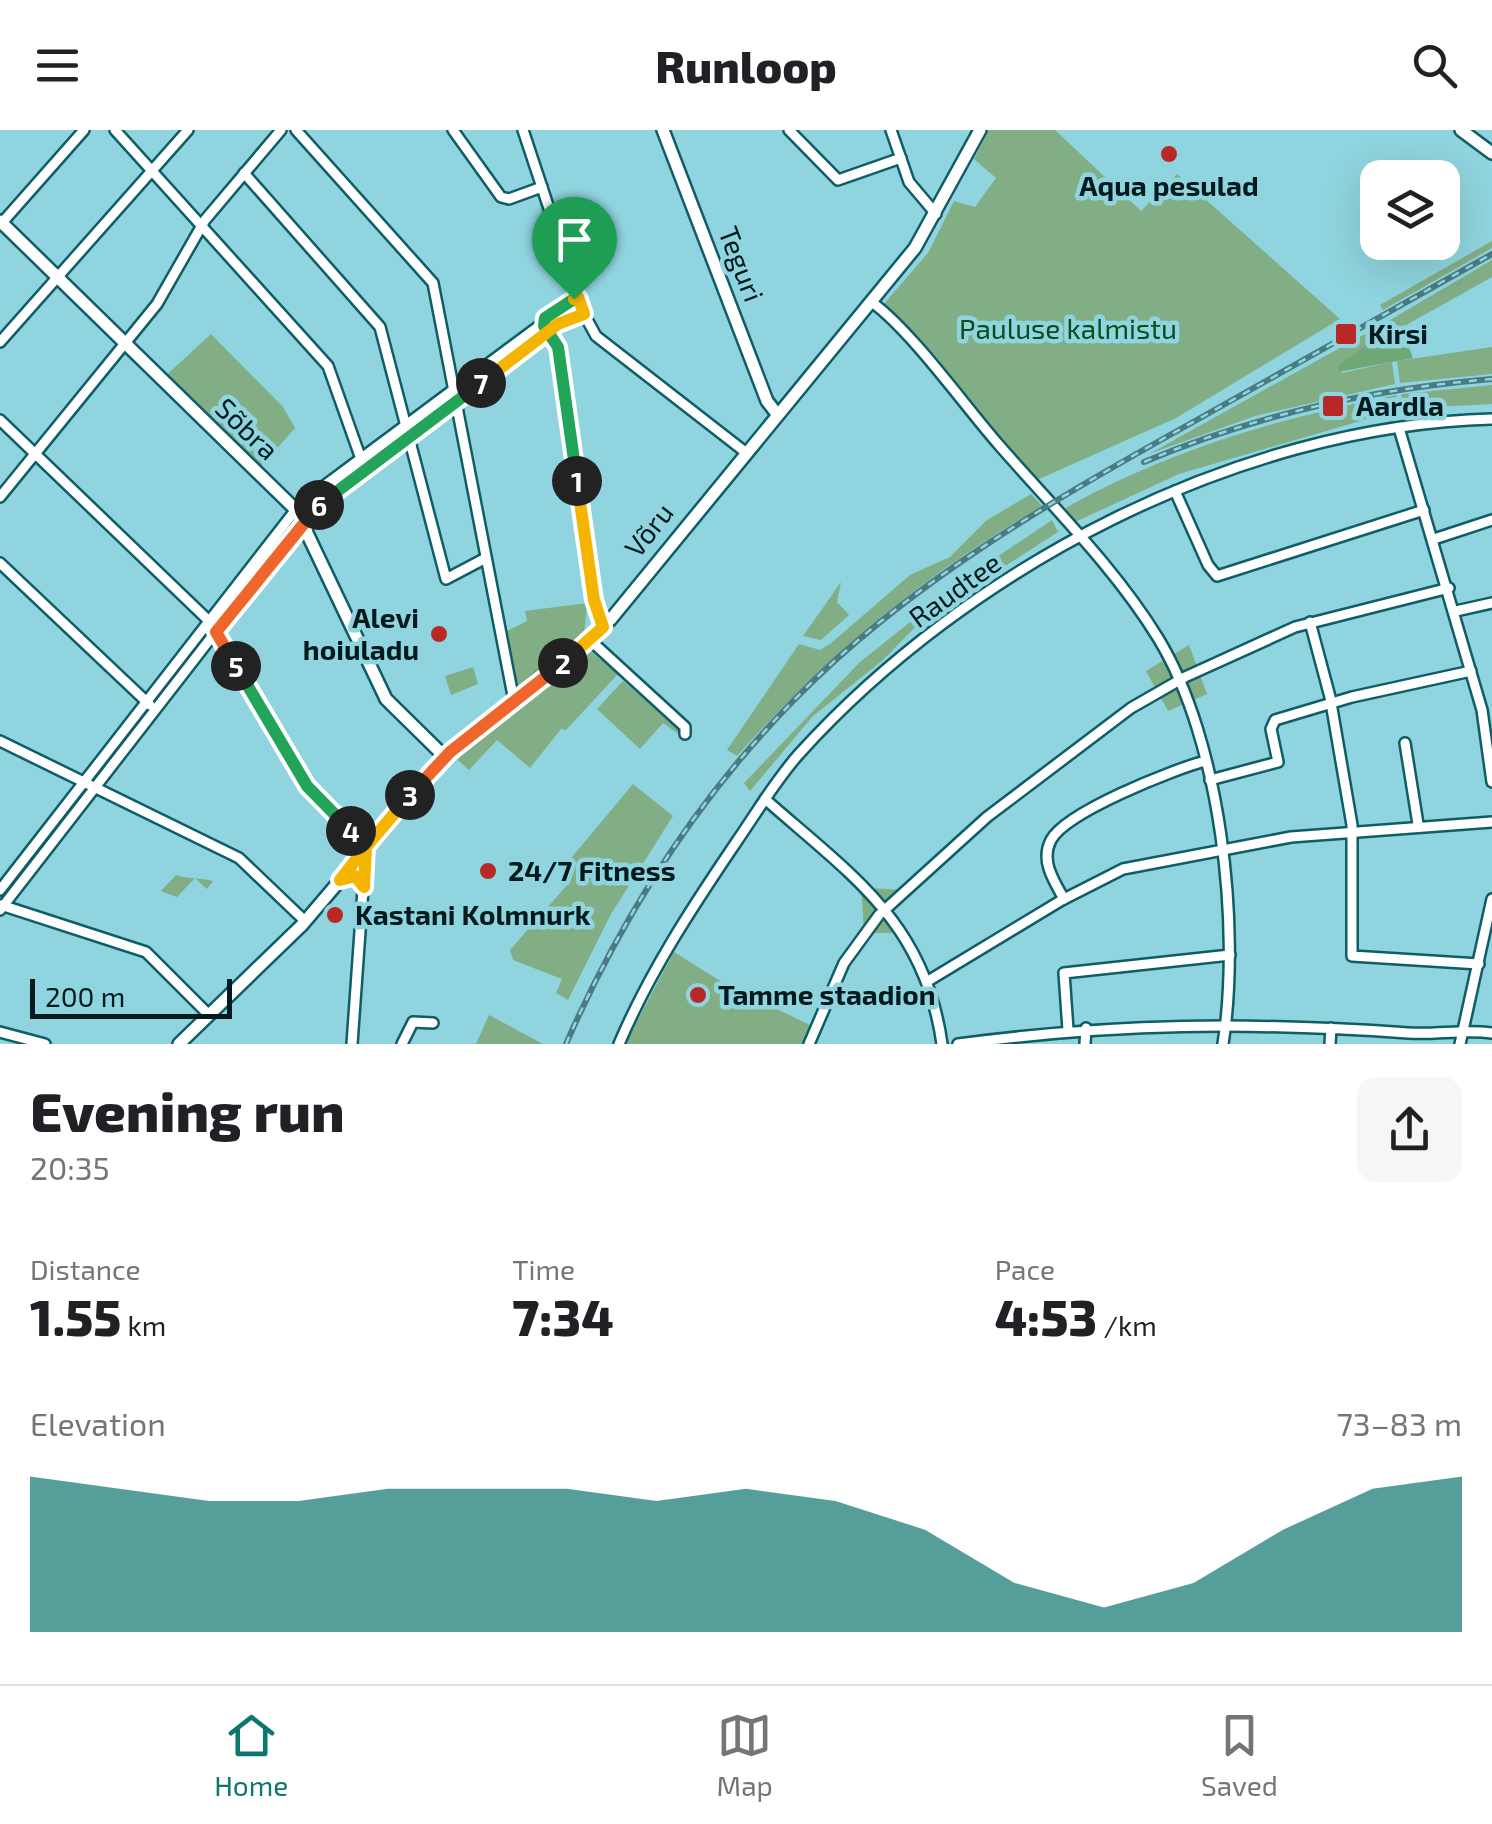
<!DOCTYPE html>
<html lang="en">
<head>
<meta charset="utf-8">
<style>
  :root { --surface:#fff; --page:#f6f6f6; --text:#202124; --muted:#757577; --line:#e0e0e0; --accent:#0f766e }
  body { margin:0; font-family:"Exo 2",sans-serif; background:var(--page); color:var(--text); height:100vh; display:flex; flex-direction:column; font-size:38px; white-space:nowrap }
  * { box-sizing:border-box; margin:0 }
  p { font-size:32px; color:var(--muted) }
  .icon { flex:none; width:55px; height:55px; fill:none; stroke:currentColor; stroke-width:2; stroke-linecap:round; stroke-linejoin:round }
  .map { position:relative; height:914px; overflow:hidden }
  .details { display:flex; flex-direction:column; background:var(--surface); flex:1 }
  .details>* { flex:none }
  .tools { position:absolute; left:1360px; top:30px; display:grid; gap:20px }
  .tools a { display:grid; place-items:center; width:100px; height:100px; border-radius:20px; background:var(--surface); box-shadow:0 10px 40px #0002; font-size:50px }
  .scale { position:absolute; left:30px; bottom:25px; width:202px; box-sizing:border-box; padding-left:10px; border:5px solid #001a1e; border-top:0; font-size:28px; line-height:35px; white-space:nowrap; color:#001a1e; -webkit-text-stroke:8px #8fd4de; paint-order:stroke }
  .pin { position:absolute; display:grid; place-items:center; width:85px; height:85px; color:#fff; margin:-102px -42px; border-radius:50% 50% 50% 0; rotate:-45deg; box-shadow:0 0 10px #0007 }
  .pin .icon { rotate:45deg }
  .km { position:absolute; width:50px; height:50px; margin:-25px; border-radius:50%; background:#222; color:#fff; font-size:28px; line-height:50px; text-align:center }
  .round { display:grid; place-items:center; flex:none; width:105px; height:105px; border-radius:20px; background:var(--page) }
  .overview { display:flex; align-items:center; justify-content:space-between; height:170px; padding:0 30px }
  h1 { font-size:55px; font-weight:800; line-height:75px }
  .metrics { display:grid; grid-template-columns:repeat(3,1fr); gap:15px; height:170px; padding:10px 30px }
  .metrics div { display:grid; align-content:center }
  .metrics b { font-size:50px; font-weight:800 }
  .metrics small { font-size:28px; font-weight:400 }
  .metrics p { font-size:28px }
  .chart { height:280px; padding:20px 30px }
  .chart p { display:flex; justify-content:space-between }
  .chart svg { width:100%; height:180px; margin-top:10px; fill:var(--accent); opacity:.7 }
  header { display:flex; justify-content:space-between; align-items:center; height:130px; padding:0 30px; background:var(--surface); font-size:45px; font-weight:800 }
  .tab-bar { display:flex; justify-content:space-around; align-items:center; height:140px; border-top:2px solid var(--line); background:var(--surface); font-size:28px; color:var(--muted) }
  .tab-bar a { display:grid; justify-items:center; gap:5px }
  .tab-bar .on { color:var(--accent) }
  .map>svg:first-child { display:block }
  .green { fill:#81ae84 }
  .forest { fill:#6fa874 }
  .lines { fill:none; stroke-linecap:round; stroke-linejoin:round }
  .street-casing { stroke:#0f5d66; stroke-width:14 }
  .secondary-casing { stroke:#0f5d66; stroke-width:16 }
  .street { stroke:#fff; stroke-width:9 }
  .secondary { stroke:#fff; stroke-width:11 }
  .rail-casing { stroke:#4a7b82; stroke-width:6 }
  .rail { stroke:#8fd4de; stroke-width:2.5; stroke-dasharray:8; stroke-linecap:butt }
  .split-1-casing { stroke:#fff; stroke-width:20 }
  .split-2-casing { stroke:#fff; stroke-width:20 }
  .split-3-casing { stroke:#fff; stroke-width:20 }
  .split-4-casing { stroke:#fff; stroke-width:20 }
  .split-5-casing { stroke:#fff; stroke-width:20 }
  .split-6-casing { stroke:#fff; stroke-width:20 }
  .split-7-casing { stroke:#fff; stroke-width:20 }
  .split-8-casing { stroke:#fff; stroke-width:20 }
  .split-1 { stroke:#22a559; stroke-width:12 }
  .split-2 { stroke:#f5b400; stroke-width:12 }
  .split-3 { stroke:#f0652b; stroke-width:12 }
  .split-4 { stroke:#f5b400; stroke-width:12 }
  .split-5 { stroke:#22a559; stroke-width:12 }
  .split-6 { stroke:#f0652b; stroke-width:12 }
  .split-7 { stroke:#22a559; stroke-width:12 }
  .split-8 { stroke:#f5b400; stroke-width:12 }
  .poi-dot { fill:#b82827; stroke:#8fd4de; stroke-width:4 }
  .labels { text-anchor:middle; stroke-width:9; stroke-linejoin:round; paint-order:stroke }
  .poi-label { font-size:28px; font-weight:bold; fill:#001a1e; stroke:#8fd4de; text-anchor:start }
  .street-label { font-size:28px; fill:#001a1e; stroke:#8fd4de }
  .park-label { font-size:28px; fill:#0b4c1a; stroke:#8fd4de }
</style>
</head>
<body>
<header><svg class="icon" aria-label="menu" viewBox="0 0 24 24"><path d="M4 6h16M4 12h16M4 18h16"/></svg>Runloop<svg class="icon" aria-label="search" viewBox="0 0 24 24"><circle cx="10" cy="10" r="6"/><path d="M15 15l6 6"/></svg></header>
<div class="map">
<svg width="1492" height="914" viewBox="0 0 1492 914">
  <rect width="100%" height="100%" fill="#8fd4de"/>
  <!-- green -->
  <g class="green">
    <path d="M989 0H1055L1141 81 1177 44 1340 189 1176 288 1037 350 883 175 928 123 954 71 975 77 996 48 974 29Z"/>
    <path d="M1492 111V118L1383 180 1380 175Z"/>
    <path d="M1492 130V147L1392 203 1385 193Z"/>
    <path d="M541 191 544 205 307 384 301 373Z"/>
    <path d="M1381 195 1387 205 1338 236 1342 243 1392 232 1395 254 1255 286 1149 324Z"/>
    <path d="M211 204 283 277 295 298 256 342 160 251Z"/>
    <path d="M1492 217V244L1400 253 1397 231Z"/>
    <path d="M1492 255V274L1398 279 1402 264Z"/>
    <path d="M1397 265 1391 282 1179 344 1075 392 1062 380C1168 320 1279 288 1397 265Z"/>
    <path d="M1031 364 1042 376C925 444 827 525 737 626L727 620 799 514 820 520 830 514 910 445 950 427 987 390Z"/>
    <path d="M293 389 295 394 0 780V760Z"/>
    <path d="M1052 390 1058 402 924 488 883 530 813 586 750 661 744 653 860 532 967 447Z"/>
    <path d="M841 452 837 472 849 485 821 510 803 506Z"/>
    <path d="M587 473 584 505 515 558 503 503 527 491 525 481Z"/>
    <path d="M1189 515 1207 564 1168 581 1146 541Z"/>
    <path d="M589 520 618 544 566 600 561 599 530 638 497 610 469 640 458 630C461 620 570 536 589 520Z"/>
    <path d="M473 537 478 554 451 565 445 546Z"/>
    <path d="M623 551 676 596 680 605 663 593 640 619 597 579Z"/>
    <path d="M633 654 673 686 611 784 568 870 556 863 562 849 513 830 510 820 568 754 562 739Z"/>
    <path d="M176 745C186 749 201 748 213 751L207 759 195 748 177 767 161 761Z"/>
    <path d="M861 753 866 758 906 760 887 778 904 803H864Z"/>
    <path d="M674 822 725 854 812 896 804 914H625Z"/>
    <path d="M489 885 543 914H476Z"/>
  </g>
  <!-- forest -->
  <path class="forest" d="M1402 199 1413 228 1338 242V236L1369 213Z"/>
  <g class="lines">
    <!-- street casing -->
    <g class="street-casing">
      <g id="street">
        <path d="M115 0 328 236 361 329"/>
        <path d="M296 0 433 153 514 571"/>
        <path d="M453 0 501 67 509 69 542 57"/>
        <path d="M523 0 584 184 596 206 744 321"/>
        <path d="M789 0 838 50 901 28"/>
        <path d="M891 0 909 52 936 84"/>
        <path d="M244 43 380 197 446 449 484 429"/>
        <path d="M0 95 84 0"/>
        <path d="M873 173C913 203 964 275 999 315 1053 377 1115 438 1158 508 1221 611 1241 796 1223 914"/>
        <path d="M545 198 558 217 594 470 603 497"/>
        <path d="M0 212 188 0"/>
        <path d="M0 290 208 490 307 656 366 717 352 914"/>
        <path d="M1399 298 1482 580 1492 652"/>
        <path d="M1175 361 1208 435 1217 446 1424 380"/>
        <path d="M0 367 157 174 205 90 281 0"/>
        <path d="M1434 409 1492 390"/>
        <path d="M0 433 150 575"/>
        <path d="M1456 481 1492 473"/>
        <path d="M1310 492 1330 567 1352 695V826L1479 834"/>
        <path d="M590 510 685 597V604"/>
        <path d="M0 611 239 728 305 791"/>
        <path d="M1405 613 1418 694"/>
        <path d="M1210 650 1278 632 1271 599 1275 590 1352 567 1471 541"/>
        <path d="M765 669C851 745 925 792 942 914"/>
        <path d="M0 760 301 373 578 167"/>
        <path d="M1064 769C1054 751 1040 731 1051 710 1066 682 1172 640 1205 631"/>
        <path d="M1 775 146 822 209 885"/>
        <path d="M0 780 307 384 559 194 584 184"/>
        <path d="M928 851 1062 770 1123 739 1291 707 1492 692"/>
        <path d="M1068 900 1064 843 1230 825"/>
        <path d="M0 902 45 914"/>
        <path d="M402 914 413 892 433 893"/>
        <path d="M619 914C650 841 693 776 737 711 757 682 775 651 799 624 968 437 1237 296 1492 289"/>
        <path d="M809 914 844 833 879 785 987 687 1131 578 1185 547 1295 497 1449 458"/>
        <path d="M958 914C1117 893 1249 892 1408 903 1436 905 1465 899 1492 903"/>
        <path d="M1085 914 1086 898"/>
        <path d="M1330 914 1331 898"/>
        <path d="M1460 914 1492 769"/>
      </g>
    </g>
    <!-- secondary casing -->
    <g class="secondary-casing">
      <g id="secondary">
        <path d="M663 0 767 271 777 284"/>
        <path d="M1461 0 1492 23"/>
        <path d="M0 91 296 380 386 569 445 627"/>
        <path d="M179 914 302 795 445 627 611 489 915 118 980 0"/>
      </g>
    </g>
    <!-- street -->
    <use href="#street" class="street"/>
    <!-- secondary -->
    <use href="#secondary" class="secondary"/>
    <!-- rail casing -->
    <g class="rail-casing">
      <g id="rail">
        <path d="M1144 332C1255 285 1372 259 1492 249"/>
        <path d="M566 914C622 786 696 670 794 570 911 450 1057 368 1202 287 1299 233 1395 178 1492 124"/>
      </g>
    </g>
    <!-- rail -->
    <use href="#rail" class="rail"/>
  </g>
  <g class="lines">
    <!-- split-1 casing -->
    <g class="split-1-casing">
      <path id="split-1" d="M574 169 545 188 544 196 558 217 577 351"/>
    </g>
    <!-- split-2 casing -->
    <g class="split-2-casing">
      <path id="split-2" d="M563 533 603 497 594 470 577 351"/>
    </g>
    <!-- split-3 casing -->
    <g class="split-3-casing">
      <path id="split-3" d="M410 665 450 622 563 533"/>
    </g>
    <!-- split-4 casing -->
    <g class="split-4-casing">
      <path id="split-4" d="M351 701 366 717 364 757 355 746 340 750C349 739 357 728 366 717L410 665"/>
    </g>
    <!-- split-5 casing -->
    <g class="split-5-casing">
      <path id="split-5" d="M236 536 307 656 351 701"/>
    </g>
    <!-- split-6 casing -->
    <g class="split-6-casing">
      <path id="split-6" d="M236 536 216 502 319 375"/>
    </g>
    <!-- split-7 casing -->
    <g class="split-7-casing">
      <path id="split-7" d="M319 375 481 253"/>
    </g>
    <!-- split-8 casing -->
    <g class="split-8-casing">
      <path id="split-8" d="M481 253 558 194 584 184 578 167 574 169"/>
    </g>
    <!-- split-1 -->
    <use href="#split-1" class="split-1"/>
    <!-- split-2 -->
    <use href="#split-2" class="split-2"/>
    <!-- split-3 -->
    <use href="#split-3" class="split-3"/>
    <!-- split-4 -->
    <use href="#split-4" class="split-4"/>
    <!-- split-5 -->
    <use href="#split-5" class="split-5"/>
    <!-- split-6 -->
    <use href="#split-6" class="split-6"/>
    <!-- split-7 -->
    <use href="#split-7" class="split-7"/>
    <!-- split-8 -->
    <use href="#split-8" class="split-8"/>
  </g>
  <!-- markers -->
  <g class="poi-dot">
    <circle cx="1169" cy="24" r="10"/>
    <rect x="1334" y="192" width="24" height="24" rx="5"/>
    <rect x="1321" y="264" width="24" height="24" rx="5"/>
    <circle cx="439" cy="504" r="10"/>
    <circle cx="488" cy="741" r="10"/>
    <circle cx="335" cy="785" r="10"/>
    <circle cx="698" cy="865" r="10"/>
  </g>
  <g class="labels">
    <!-- poi labels -->
    <g class="poi-label">
      <text x="1169" y="66" text-anchor="middle">Aqua pesulad</text>
      <text x="1368" y="214">Kirsi</text>
      <text x="1356" y="286">Aardla</text>
      <text x="419" y="498" text-anchor="end">Alevi<tspan x="419" dy="32">hoiuladu</tspan></text>
      <text x="508" y="751">24/7 Fitness</text>
      <text x="355" y="795">Kastani Kolmnurk</text>
      <text x="718" y="875">Tamme staadion</text>
    </g>
    <!-- street labels -->
    <g class="street-label">
      <text transform="translate(741 134) rotate(69)" y="10">Teguri</text>
      <text transform="translate(247 299) rotate(44)" y="10">Sõbra</text>
      <text transform="translate(649 400) rotate(-52)" y="10">Võru</text>
      <text transform="translate(955 460) rotate(-36)" y="10">Raudtee</text>
    </g>
    <!-- park labels -->
    <g class="park-label">
      <text x="1068" y="209">Pauluse kalmistu</text>
    </g>
  </g>
</svg>
<div class="tools">
<a><svg class="icon" aria-label="layers" viewBox="0 0 24 24"><path d="M12 4l9 5-9 5-9-5zM3 14l9 5 9-5"/></svg></a>
</div>
<div class="scale">200 m</div>
<div class="pin" style="left:574px;top:169px;background:#1e9e55"><svg class="icon" aria-label="arrive" viewBox="0 0 24 24"><path d="M6 21V4h12l-3 4 3 4H6"/></svg></div>
<b class="km" style="left:577px;top:351px">1</b>
<b class="km" style="left:563px;top:533px">2</b>
<b class="km" style="left:410px;top:665px">3</b>
<b class="km" style="left:351px;top:701px">4</b>
<b class="km" style="left:236px;top:536px">5</b>
<b class="km" style="left:319px;top:375px">6</b>
<b class="km" style="left:481px;top:253px">7</b>
</div>
<section class="details">
<div class="overview"><div><h1>Evening run</h1><p>20:35</p></div><a class="round"><svg class="icon" aria-label="share" viewBox="0 0 24 24"><path d="M12 15V3M7 8l5-5 5 5M5 13v7h14v-7"/></svg></a></div>
<div class="metrics">
<div><p>Distance</p><b>1.55<small> km</small></b></div>
<div><p>Time</p><b>7:34</b></div>
<div><p>Pace</p><b>4:53<small> /km</small></b></div>
</div>
<div class="chart"><p><span>Elevation</span>73–83 m</p>
<svg viewBox="0 0 160 44" preserveAspectRatio="none"><path d="M0 44V6L10 9L20 12L30 12L40 9L50 9L60 9L70 12L80 9L90 12L100 19L110 32L120 38L130 32L140 19L150 9L160 6V44z"/></svg>
</div>
</section>
<nav class="tab-bar">
<a class="on"><svg class="icon" aria-label="home" viewBox="0 0 24 24"><path d="M3 11l9-7 9 7M6 9v11h12V9"/></svg>Home</a>
<a><svg class="icon" aria-label="map" viewBox="0 0 24 24"><path d="M3 6l6-2 6 2 6-2v14l-6 2-6-2-6 2zM9 4v14M15 6v14"/></svg>Map</a>
<a><svg class="icon" aria-label="saved" viewBox="0 0 24 24"><path d="M7 4h10v16l-5-4-5 4z"/></svg>Saved</a>
</nav>
</body>
</html>
